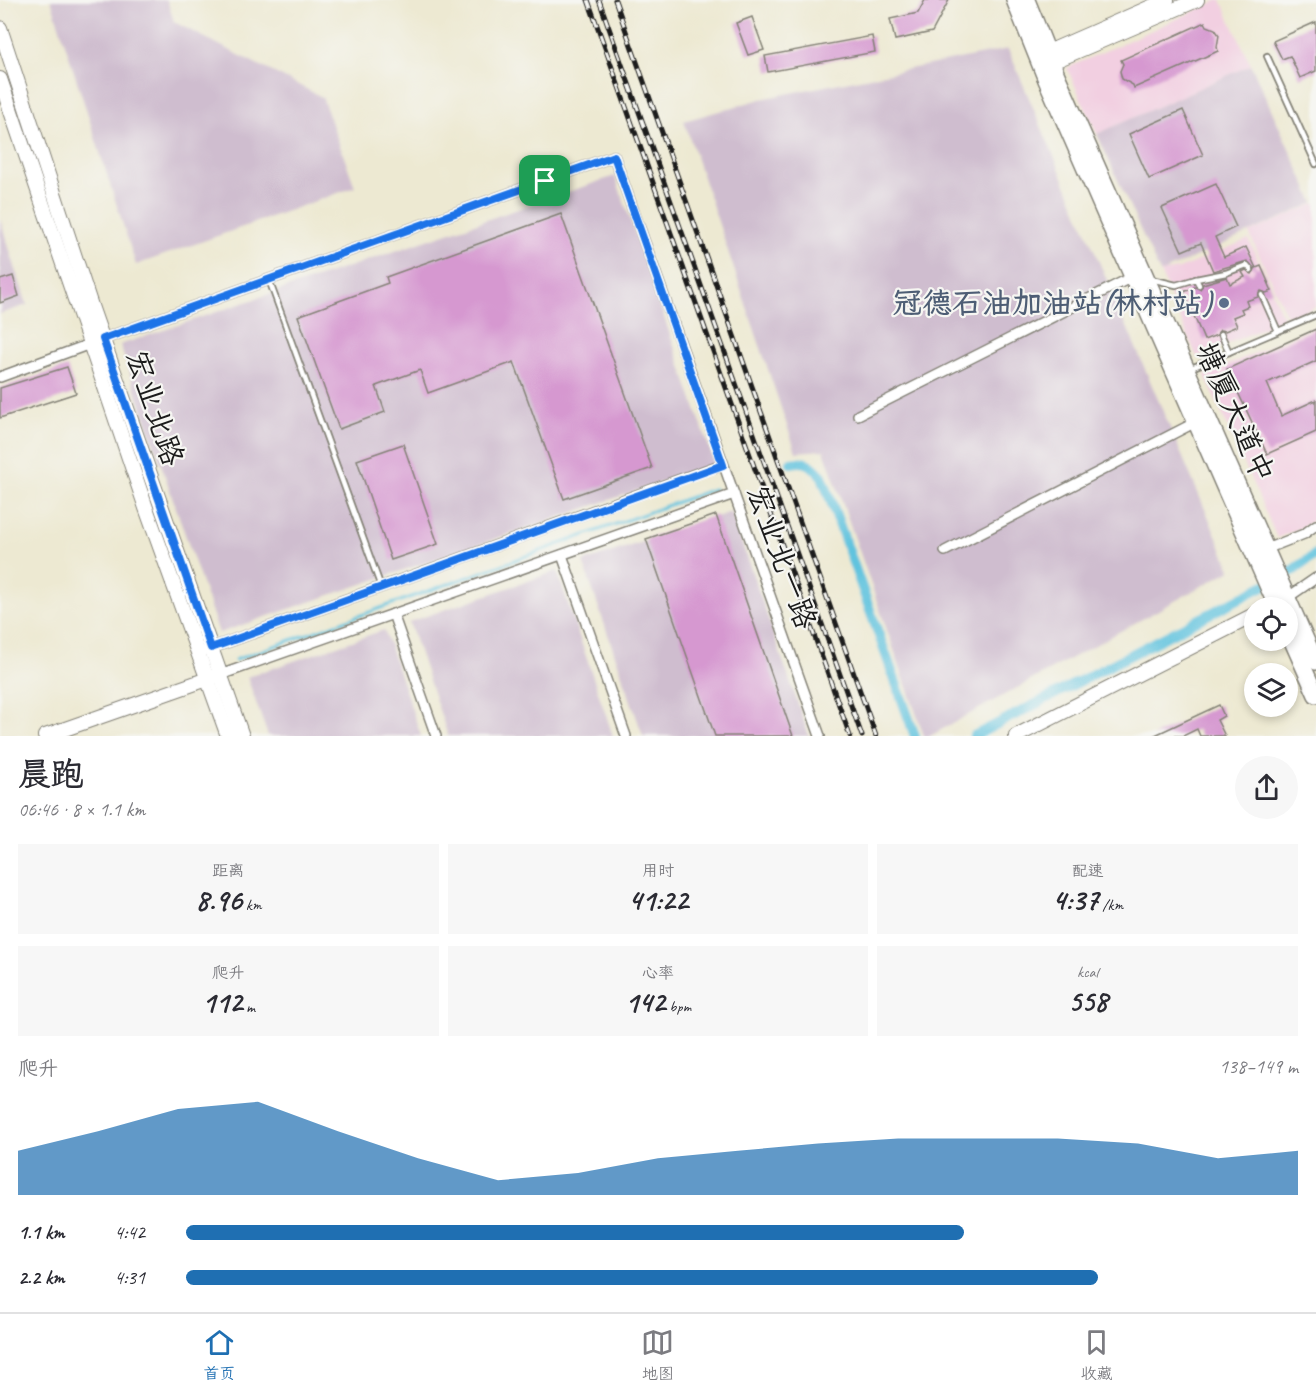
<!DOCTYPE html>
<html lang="zh">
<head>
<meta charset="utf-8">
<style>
  :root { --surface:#fff; --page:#f7f7f7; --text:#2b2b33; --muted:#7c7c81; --line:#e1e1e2; --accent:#1f6fb2 }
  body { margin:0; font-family:Caveat,"LXGW WenKai TC",sans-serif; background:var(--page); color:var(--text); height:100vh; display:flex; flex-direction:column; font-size:22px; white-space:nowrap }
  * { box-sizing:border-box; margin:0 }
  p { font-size:20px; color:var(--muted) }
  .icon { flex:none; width:33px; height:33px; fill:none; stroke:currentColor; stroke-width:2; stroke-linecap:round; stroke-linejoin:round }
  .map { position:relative; height:736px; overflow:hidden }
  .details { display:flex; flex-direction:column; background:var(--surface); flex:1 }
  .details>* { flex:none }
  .controls { position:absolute; left:1244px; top:597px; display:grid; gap:12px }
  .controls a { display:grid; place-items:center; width:54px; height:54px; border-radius:50%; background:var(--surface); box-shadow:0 3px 9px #0003; font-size:30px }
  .pin { position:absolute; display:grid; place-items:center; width:51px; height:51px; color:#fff; margin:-26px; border-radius:12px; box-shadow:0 3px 9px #0006 }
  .round { display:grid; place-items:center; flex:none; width:63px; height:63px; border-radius:32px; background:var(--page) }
  .headline { display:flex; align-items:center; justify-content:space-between; height:102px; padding:0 18px }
  h1 { font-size:33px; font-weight:800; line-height:45px }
  .figures { display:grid; grid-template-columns:repeat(3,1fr); gap:9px; height:102px; padding:6px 18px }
  .figures div { display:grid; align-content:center; border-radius:0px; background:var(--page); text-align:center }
  .figures b { font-size:30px; font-weight:800 }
  .figures small { font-size:16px; font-weight:400 }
  .figures p { font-size:16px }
  .chart { height:168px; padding:12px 18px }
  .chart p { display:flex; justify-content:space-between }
  .chart svg { width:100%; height:108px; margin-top:6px; fill:var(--accent); opacity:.7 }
  ul { padding:0 18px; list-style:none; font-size:20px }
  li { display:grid; grid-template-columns:96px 72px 1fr; align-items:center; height:45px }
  li i { height:15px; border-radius:8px; background:var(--accent) }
  .menu { display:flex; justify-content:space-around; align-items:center; height:84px; border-top:2px solid var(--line); background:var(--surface); font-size:16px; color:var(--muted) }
  .menu a { display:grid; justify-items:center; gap:3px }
  .menu .on { color:var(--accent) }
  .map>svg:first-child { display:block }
  .built { fill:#f2cfe1 }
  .industrial { fill:#cfbdcf }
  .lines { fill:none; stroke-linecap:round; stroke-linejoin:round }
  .stream { stroke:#60c3de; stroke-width:3 }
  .canal { stroke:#60c3de; stroke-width:10 }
  .building { fill:#d698d0 }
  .lane-casing { stroke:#848277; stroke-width:8 }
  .street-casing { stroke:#848277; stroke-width:12 }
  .secondary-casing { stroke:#848277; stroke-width:16 }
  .primary-casing { stroke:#848277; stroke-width:18 }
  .lane { stroke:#fff; stroke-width:4.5 }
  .street { stroke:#fff; stroke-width:9 }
  .secondary { stroke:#fff; stroke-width:14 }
  .primary { stroke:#fff; stroke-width:15 }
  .rail-casing { stroke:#1c1c1c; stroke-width:5 }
  .rail { stroke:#f6f6f2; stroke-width:3; stroke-dasharray:9; stroke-linecap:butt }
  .route-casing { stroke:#fff; stroke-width:12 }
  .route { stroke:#1a73e8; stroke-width:8 }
  .service-dot { fill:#5c6f8a; stroke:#f6f6f2; stroke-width:2 }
  .labels { text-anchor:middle; stroke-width:4.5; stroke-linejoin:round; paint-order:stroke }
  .service-label { font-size:30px; font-weight:bold; fill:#4e5e75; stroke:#f6f6f2; text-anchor:end }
  .street-label { font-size:30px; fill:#1c1c1c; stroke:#f6f6f2 }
</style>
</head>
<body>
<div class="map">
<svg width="1316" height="736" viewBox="0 0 1316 736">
  <rect width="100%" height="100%" fill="#f6f6f2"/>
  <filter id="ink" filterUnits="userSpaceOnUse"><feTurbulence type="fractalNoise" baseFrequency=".0167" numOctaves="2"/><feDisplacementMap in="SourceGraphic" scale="12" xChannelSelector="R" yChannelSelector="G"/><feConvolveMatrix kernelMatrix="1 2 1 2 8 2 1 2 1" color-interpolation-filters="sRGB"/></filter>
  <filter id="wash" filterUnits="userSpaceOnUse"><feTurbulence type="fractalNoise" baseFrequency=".008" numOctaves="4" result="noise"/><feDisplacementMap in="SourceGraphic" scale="24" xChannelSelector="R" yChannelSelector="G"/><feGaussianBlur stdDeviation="1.35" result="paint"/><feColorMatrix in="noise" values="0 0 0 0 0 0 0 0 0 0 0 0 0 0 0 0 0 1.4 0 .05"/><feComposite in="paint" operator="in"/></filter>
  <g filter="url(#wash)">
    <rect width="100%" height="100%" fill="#ede9d2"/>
    <!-- built -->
    <g class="built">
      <path d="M1219 0H1221L1251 65 1097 134 1067 68Z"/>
      <path d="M1316 203V306L1288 319 1249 233Z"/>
      <path d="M1249 239 1284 319 1197 357 1160 272 1179 269Z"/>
      <path d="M1316 326V518L1301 528 1277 538 1205 375Z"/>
    </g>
    <!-- industrial -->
    <g class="industrial">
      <path d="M51 0H167L174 22 322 97 355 187 136 265Z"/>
      <path d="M1008 49 1231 570 930 736H924L824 450 796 452 684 121 761 99Z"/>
      <path d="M1251 65 1314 203 1160 273 1097 134Z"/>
      <path d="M615 176 715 464 219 633 120 345Z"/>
      <path d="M0 219 27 305 0 314Z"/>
      <path d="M731 512 809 736H643L583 562Z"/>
      <path d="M557 571 613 736H448L409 622Z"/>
      <path d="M384 630 421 736H268L247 677Z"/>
    </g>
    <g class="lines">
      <!-- stream -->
      <path class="stream" d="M235 660 714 489"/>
      <!-- canal -->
      <g class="canal">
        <path d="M791 463C807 460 811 464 822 476L915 736"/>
        <path d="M974 736 1294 570 1316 554"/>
      </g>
    </g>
    <g id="blocks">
      <!-- building -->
      <g class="building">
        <path d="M925 0H949L932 32 895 40 890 19 918 13Z"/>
        <path d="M752 17 764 50 748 55 736 23Z"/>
        <path d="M1205 22 1207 26 1215 29 1219 35 1217 47 1218 51 1134 88 1133 85 1122 79 1120 71 1123 64 1121 60Z"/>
        <path d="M1316 22V71L1300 78 1290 56 1282 59 1273 41Z"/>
        <path d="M872 36 875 52 768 72 765 56Z"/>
        <path d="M1183 110 1203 155 1149 179 1129 134Z"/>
        <path d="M1216 184 1236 227 1215 237 1224 257 1246 247 1256 268 1261 266 1272 291 1266 293 1261 291 1258 297 1246 301 1248 306 1241 309 1243 313 1233 317 1237 326 1225 331 1220 330 1217 335 1204 340 1184 292 1195 287 1200 289 1203 284 1227 277 1230 284 1245 277 1242 272 1246 270 1252 274 1255 269 1247 261 1213 271 1201 243 1182 251 1162 208Z"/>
        <path d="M561 214 652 468 564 499 514 362 428 393 420 370 376 386 385 412 339 429 298 316 388 283 386 277Z"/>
        <path d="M13 276 19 296 0 303V280Z"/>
        <path d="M1316 329V361L1267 383 1281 416 1316 400V432L1267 454 1227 369Z"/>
        <path d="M67 367 76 393 0 418V388Z"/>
        <path d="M403 444 438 544 391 560 357 460Z"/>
        <path d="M716 515 793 736H715L646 539Z"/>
        <path d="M1219 705 1224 716 1217 720 1225 736H1200L1197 729 1183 736H1153Z"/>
      </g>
    </g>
  </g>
  <g filter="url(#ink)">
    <use href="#blocks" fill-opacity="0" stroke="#848277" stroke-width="1.5"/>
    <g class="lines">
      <!-- lane casing -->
      <g class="lane-casing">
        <g id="lane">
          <path d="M1267 56 1316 164"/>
          <path d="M1151 279 1176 285 1196 279 1199 285"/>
          <path d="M1196 279 1226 273 1247 265 1251 270"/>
          <path d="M269 280 381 587"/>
          <path d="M1262 295 1278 331"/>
          <path d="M1221 334 1229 352"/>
          <path d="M1189 369 1316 315"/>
        </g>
      </g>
      <!-- street casing -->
      <g class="street-casing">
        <g id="street">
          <path d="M103 339 614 156 820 736"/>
          <path d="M0 377 90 344"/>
          <path d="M858 415 1132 277"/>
          <path d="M1266 549 1304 534 1316 525"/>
          <path d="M945 551 1196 422"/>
          <path d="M562 555 626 736"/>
          <path d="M1287 598 1316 578"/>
          <path d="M393 614 436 736"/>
          <path d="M206 650 723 464"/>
          <path d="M220 675 734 494"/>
        </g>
      </g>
      <!-- secondary casing -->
      <g class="secondary-casing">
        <g id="secondary">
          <path d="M0 28 92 309 242 736"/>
          <path d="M1042 58 1048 52 1167 0"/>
          <path d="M1043 62H1052L1197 0"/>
          <path d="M0 79 146 508 228 736"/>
          <path d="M45 736 216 676"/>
          <path d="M1016 736 1254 615"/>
        </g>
      </g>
      <!-- primary casing -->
      <g class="primary-casing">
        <g id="primary">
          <path d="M1014 0 1046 80 1277 608"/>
          <path d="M1027 0 1057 75 1316 662"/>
          <path d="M1287 630 1316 695"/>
        </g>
      </g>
      <!-- lane -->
      <use href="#lane" class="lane"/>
      <!-- street -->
      <use href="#street" class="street"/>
      <!-- secondary -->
      <use href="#secondary" class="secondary"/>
      <!-- primary -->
      <use href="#primary" class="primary"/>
      <!-- rail casing -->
      <g class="rail-casing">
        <g id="rail">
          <path d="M588 0 850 736"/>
          <path d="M599 0 862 736"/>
          <path d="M615 0 876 736"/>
        </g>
      </g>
      <!-- rail -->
      <use href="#rail" class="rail"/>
    </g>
  </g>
  <g class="lines" filter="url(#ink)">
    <!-- route casing -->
    <g class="route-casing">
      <path id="route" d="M614 156 723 465 211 648 103 339Z"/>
    </g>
    <!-- route -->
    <use href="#route" class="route"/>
  </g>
  <!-- markers -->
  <circle class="service-dot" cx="1224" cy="303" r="6"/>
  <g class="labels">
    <!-- service labels -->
    <g class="service-label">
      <text x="1212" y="313">冠德石油加油站(林村站)</text>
    </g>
    <!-- street labels -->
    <g class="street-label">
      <text transform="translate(155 408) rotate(71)" y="10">宏业北路</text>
      <text transform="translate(1235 412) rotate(66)" y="10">塘厦大道中</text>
      <text transform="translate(782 557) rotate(70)" y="10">宏业北一路</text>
    </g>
  </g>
</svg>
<div class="controls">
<a><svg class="icon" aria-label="locate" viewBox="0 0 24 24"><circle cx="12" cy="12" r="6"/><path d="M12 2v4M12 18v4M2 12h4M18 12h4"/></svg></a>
<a><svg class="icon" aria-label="layers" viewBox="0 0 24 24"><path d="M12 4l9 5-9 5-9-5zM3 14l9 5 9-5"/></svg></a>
</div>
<div class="pin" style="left:545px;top:181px;background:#1e9e55"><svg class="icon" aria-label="arrive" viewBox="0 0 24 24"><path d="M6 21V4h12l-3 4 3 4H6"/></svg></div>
</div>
<section class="details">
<div class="headline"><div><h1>晨跑</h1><p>06:46 · 8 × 1.1 km</p></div><a class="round"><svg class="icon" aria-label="share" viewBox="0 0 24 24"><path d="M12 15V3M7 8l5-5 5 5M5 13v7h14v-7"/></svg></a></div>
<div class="figures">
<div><p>距离</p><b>8.96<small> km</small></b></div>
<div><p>用时</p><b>41:22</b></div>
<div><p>配速</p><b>4:37<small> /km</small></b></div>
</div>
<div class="figures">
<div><p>爬升</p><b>112<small> m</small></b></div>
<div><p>心率</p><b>142<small> bpm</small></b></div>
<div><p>kcal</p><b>558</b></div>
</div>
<div class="chart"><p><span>爬升</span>138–149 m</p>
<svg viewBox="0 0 160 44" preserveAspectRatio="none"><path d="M0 44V26L10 18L20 9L30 6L40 18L50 29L60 38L70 35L80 29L90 26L100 23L110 21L120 21L130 21L140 23L150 29L160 26V44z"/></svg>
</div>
<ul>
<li><b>1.1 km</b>4:42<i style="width:70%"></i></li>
<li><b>2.2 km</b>4:31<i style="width:82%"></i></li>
</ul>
</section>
<nav class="menu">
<a class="on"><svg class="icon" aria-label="home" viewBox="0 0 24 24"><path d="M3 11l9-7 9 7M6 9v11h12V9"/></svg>首页</a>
<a><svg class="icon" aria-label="map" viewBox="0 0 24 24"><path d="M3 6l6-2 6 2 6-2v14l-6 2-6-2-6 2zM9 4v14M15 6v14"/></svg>地图</a>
<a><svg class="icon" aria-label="saved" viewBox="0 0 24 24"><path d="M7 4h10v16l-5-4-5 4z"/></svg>收藏</a>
</nav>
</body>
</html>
